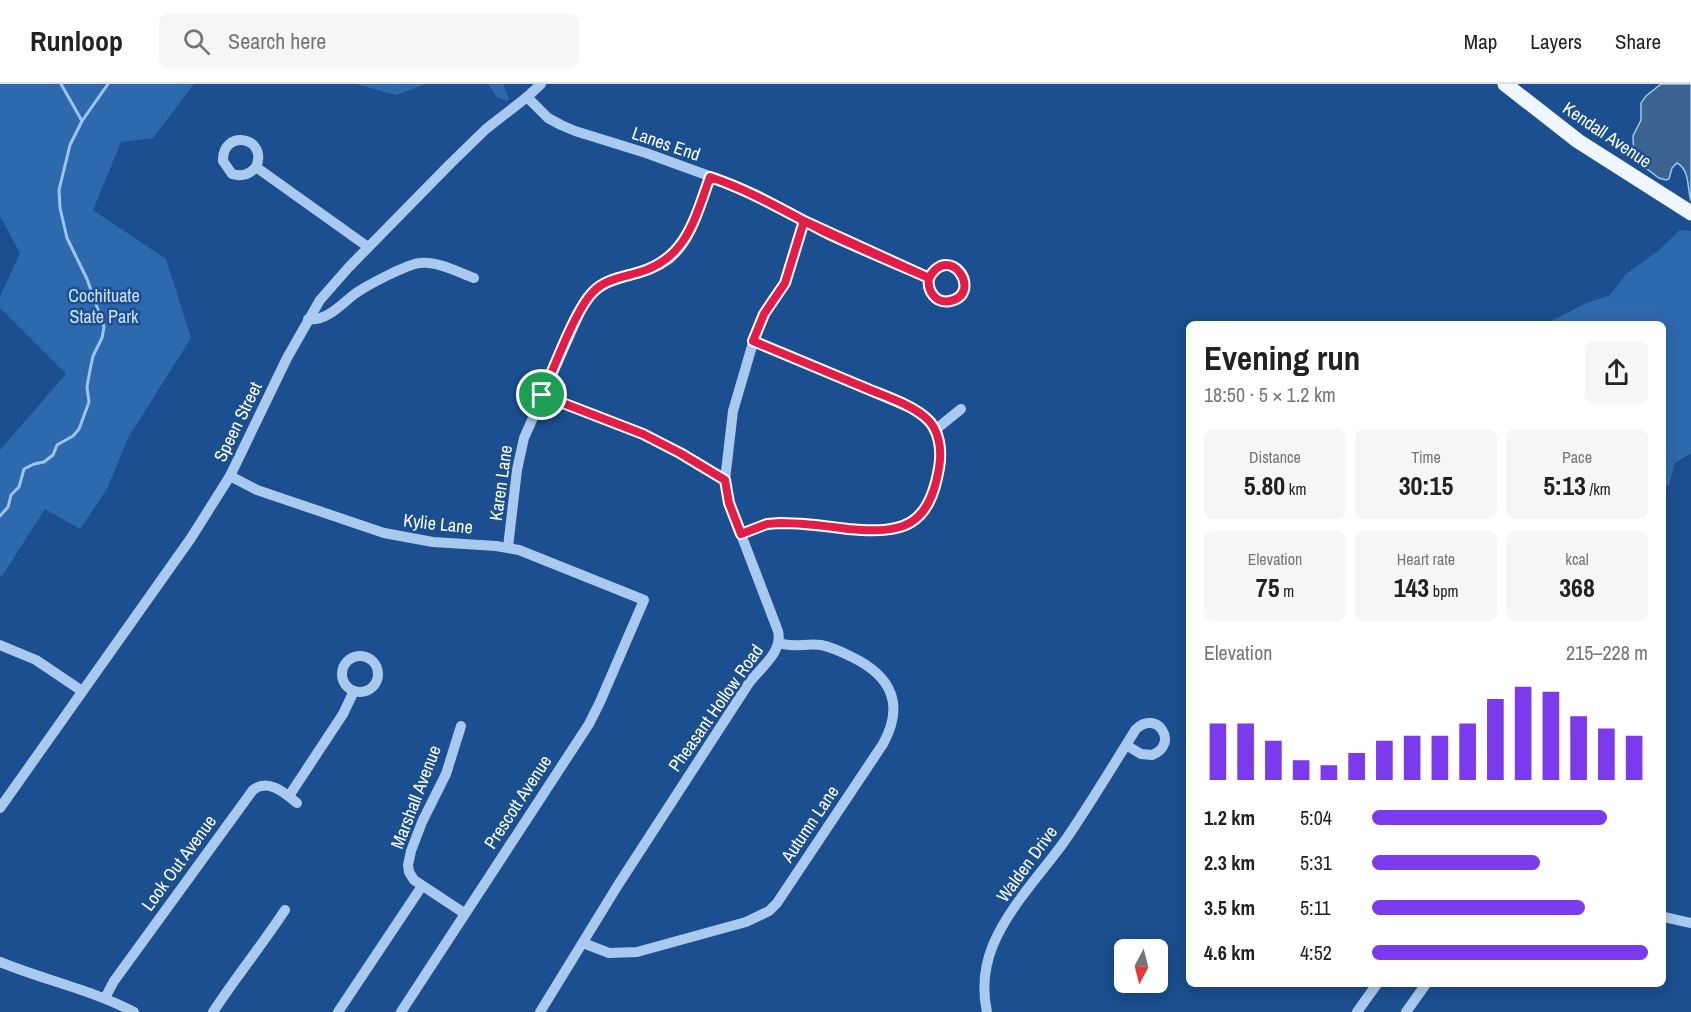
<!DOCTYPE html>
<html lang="en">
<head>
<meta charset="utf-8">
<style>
  :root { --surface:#fff; --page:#f6f6f6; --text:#222; --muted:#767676; --line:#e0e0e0; --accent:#7c3aed }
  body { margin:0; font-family:"Archivo Narrow",sans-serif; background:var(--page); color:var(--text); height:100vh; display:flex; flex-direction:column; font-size:22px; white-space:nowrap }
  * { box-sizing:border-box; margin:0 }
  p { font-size:20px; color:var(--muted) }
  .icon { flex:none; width:33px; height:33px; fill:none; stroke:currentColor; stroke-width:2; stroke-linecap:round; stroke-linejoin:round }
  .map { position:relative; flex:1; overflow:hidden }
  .details { position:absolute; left:1186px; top:237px; width:480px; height:666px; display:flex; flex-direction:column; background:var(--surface); border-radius:9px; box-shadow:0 3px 15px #0003 }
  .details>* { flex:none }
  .needle { width:39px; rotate:187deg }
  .fabs { position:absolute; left:1114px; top:855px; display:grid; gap:12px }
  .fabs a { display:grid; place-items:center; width:54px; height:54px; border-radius:9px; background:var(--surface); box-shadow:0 3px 15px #0003; font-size:30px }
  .pin { position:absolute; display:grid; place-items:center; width:51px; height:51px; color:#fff; margin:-26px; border:3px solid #fff; border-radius:50%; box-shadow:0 2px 6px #0007 }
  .round { display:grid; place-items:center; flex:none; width:63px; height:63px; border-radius:9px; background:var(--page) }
  .headline { display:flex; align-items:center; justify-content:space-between; height:102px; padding:0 18px }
  h1 { font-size:33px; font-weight:800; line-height:45px }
  .stats { display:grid; grid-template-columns:repeat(3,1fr); gap:9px; height:102px; padding:6px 18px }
  .stats div { display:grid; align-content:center; border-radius:9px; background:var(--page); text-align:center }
  .stats b { font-size:26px; font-weight:800 }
  .stats small { font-size:16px; font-weight:400 }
  .stats p { font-size:16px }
  .chart { height:168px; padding:12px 18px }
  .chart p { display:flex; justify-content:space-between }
  .chart svg { width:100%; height:108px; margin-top:6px; stroke:var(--accent); stroke-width:6 }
  ul { padding:0 18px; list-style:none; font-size:20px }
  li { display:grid; grid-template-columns:96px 72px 1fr; align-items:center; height:45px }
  li i { height:15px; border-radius:8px; background:var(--accent) }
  header { display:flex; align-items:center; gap:36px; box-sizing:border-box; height:84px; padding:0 30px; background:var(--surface); border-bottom:2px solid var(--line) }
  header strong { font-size:28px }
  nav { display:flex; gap:33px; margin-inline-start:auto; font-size:21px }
  .search { width:420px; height:54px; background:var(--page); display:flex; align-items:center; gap:15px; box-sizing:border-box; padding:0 21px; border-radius:9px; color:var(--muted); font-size:22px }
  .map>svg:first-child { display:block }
  .green { fill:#2e69ad }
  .water { fill:#3c6290; stroke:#9cc4f0; stroke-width:1.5 }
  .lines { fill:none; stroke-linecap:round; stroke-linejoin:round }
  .stream { stroke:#9cc4f0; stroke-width:3 }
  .minor { stroke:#a9c9ee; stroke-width:10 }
  .major { stroke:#f0f6ff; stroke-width:15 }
  .route-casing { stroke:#fff; stroke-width:12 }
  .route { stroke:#e11d48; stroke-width:8 }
  .labels { text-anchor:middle; stroke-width:5; stroke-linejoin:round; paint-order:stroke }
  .street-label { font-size:18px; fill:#fff; stroke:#1b4f8f }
  .park-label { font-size:18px; fill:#cfe3fa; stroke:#1b4f8f }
</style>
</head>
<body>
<header>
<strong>Runloop</strong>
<div class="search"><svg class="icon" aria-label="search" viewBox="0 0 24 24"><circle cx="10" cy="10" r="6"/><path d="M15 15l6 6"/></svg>Search here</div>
<nav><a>Map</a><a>Layers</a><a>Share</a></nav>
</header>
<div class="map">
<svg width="1691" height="928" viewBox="0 0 1691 928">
  <rect width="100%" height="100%" fill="#1b4f8f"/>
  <!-- green -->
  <g class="green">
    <path d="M0 0H194L153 54 121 58 93 126 166 175 191 254 128 354 107 405 80 445 45 425 2 492 0 491V366L66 290 0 224V213L20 169 0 132Z"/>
    <path d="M356 0H426L396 11Z"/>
    <path d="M488 0H503L509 15 506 17 496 12Z"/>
    <path d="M1680 146 1691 147V369L1675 379 1669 402 1664 403V240H1546L1586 219 1610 211 1626 190 1658 167Z"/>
  </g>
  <!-- water -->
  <path class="water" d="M1661 0H1691V117C1687 104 1690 86 1677 79L1672 84 1669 95 1666 96 1659 94 1634 75 1633 52 1641 36V19L1646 12Z"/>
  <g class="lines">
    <!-- stream -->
    <g class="stream">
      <path d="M61 0 82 37"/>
      <path d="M0 432 8 423 11 411 19 403 24 385 34 380 44 378 53 371 57 361 73 352 79 345 89 318 87 303 90 286 93 272 102 254 104 243 87 195 67 154 60 124 59 106 70 61 82 37 108 0"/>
    </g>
    <!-- minor -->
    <g class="minor">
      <path d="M527 13 548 34 561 41 575 47 646 69 734 101 755 110 838 154 929 194"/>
      <path d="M256 83C249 91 242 93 232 90L223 77C222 44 269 53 256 83L368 163"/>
      <circle cx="947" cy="199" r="18"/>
      <path d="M308 235C327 238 342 219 356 209 368 201 407 180 420 179 437 177 458 188 474 194"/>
      <path d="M542 311 643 350 679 369 725 396"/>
      <path d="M935 346 961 325"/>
      <path d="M230 392 257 406 384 449 433 458 496 462 519 466 644 516 600 618 589 640 401 928"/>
      <path d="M741 450 767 440 780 439C803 439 826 442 849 445 904 450 931 443 939 383 943 359 936 340 917 327L753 257"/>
      <path d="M508 463 517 386 524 354 584 219C609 186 640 197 669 175 693 156 700 120 710 93"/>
      <path d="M0 561 36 576 82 607"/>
      <circle cx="360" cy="590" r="18"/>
      <path d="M461 642 446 690 422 738 411 767 408 781 409 788 414 796 464 829"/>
      <path d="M289 712 343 630 354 607"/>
      <path d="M0 724 191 454 230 392 287 274 320 216 349 183 450 80 486 45 527 13 541 0"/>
      <path d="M1664 833 1691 839"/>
      <path d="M583 859 609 869 637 868 746 838 769 827 777 819 883 660C905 620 891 592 852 573 842 568 832 563 821 561 807 559 793 564 779 559"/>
      <path d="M0 878C44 896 92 906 134 928"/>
      <path d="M105 914 114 897 253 706C268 694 285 709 297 719"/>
      <path d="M213 928C236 893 262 861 285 826"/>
      <path d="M338 928 422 802"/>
      <path d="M540 928 618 801 749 599C761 583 783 568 778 547L729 419 725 396 733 327 757 245 764 230 785 199 804 137"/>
      <path d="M987 928C982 905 984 883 993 861 1009 823 1040 791 1064 758 1089 722 1112 683 1136 645 1157 625 1180 660 1152 671L1141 670 1126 661"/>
      <path d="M1357 928 1377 900"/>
      <path d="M1406 928 1426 900"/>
    </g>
    <!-- major -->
    <path class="major" d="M1505 0 1578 57 1691 129"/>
  </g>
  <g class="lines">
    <!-- route casing -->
    <g class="route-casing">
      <path id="route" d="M542 311 643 350 680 369 725 396 729 419 741 450 767 440 780 439C803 439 826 442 848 445 903 450 929 443 939 384 942 367 940 345 925 333 909 320 887 313 868 305 830 289 792 273 753 257L764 230 785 199 804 137 929 194C950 157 984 210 950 217 935 220 927 206 929 194 895 179 861 165 827 149 788 129 752 107 710 93 695 134 687 174 640 188 624 193 605 195 593 208 575 226 554 285 542 311"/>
    </g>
    <!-- route -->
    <use href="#route" class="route"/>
  </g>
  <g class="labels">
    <!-- street labels -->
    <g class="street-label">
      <text transform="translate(1607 51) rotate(34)" y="6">Kendall Avenue</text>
      <text transform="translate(666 60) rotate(19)" y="6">Lanes End</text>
      <text transform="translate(238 338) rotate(-64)" y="6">Speen Street</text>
      <text transform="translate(501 399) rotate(-82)" y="6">Karen Lane</text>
      <text transform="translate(438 440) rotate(6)" y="6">Kylie Lane</text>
      <text transform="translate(716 624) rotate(-55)" y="6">Pheasant Hollow Road</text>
      <text transform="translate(416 713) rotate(-69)" y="6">Marshall Avenue</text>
      <text transform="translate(518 718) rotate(-57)" y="6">Prescott Avenue</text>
      <text transform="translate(810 740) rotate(-56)" y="6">Autumn Lane</text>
      <text transform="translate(179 779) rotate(-54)" y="6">Look Out Avenue</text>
      <text transform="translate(1027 780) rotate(-54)" y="6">Walden Drive</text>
    </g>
    <!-- park labels -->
    <g class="park-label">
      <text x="104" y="218">Cochituate<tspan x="104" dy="21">State Park</tspan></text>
    </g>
  </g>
</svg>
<div class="fabs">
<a><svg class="needle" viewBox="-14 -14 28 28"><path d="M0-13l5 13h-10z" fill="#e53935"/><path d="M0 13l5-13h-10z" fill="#767676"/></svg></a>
</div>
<div class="pin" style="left:542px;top:311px;background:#1e9e55"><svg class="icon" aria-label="arrive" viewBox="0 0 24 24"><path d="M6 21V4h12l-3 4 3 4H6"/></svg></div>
<section class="details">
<div class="headline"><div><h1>Evening run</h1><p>18:50 · 5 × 1.2 km</p></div><a class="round"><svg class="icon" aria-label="share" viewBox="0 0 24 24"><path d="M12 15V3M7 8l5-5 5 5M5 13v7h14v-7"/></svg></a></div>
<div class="stats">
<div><p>Distance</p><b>5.80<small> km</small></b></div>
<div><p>Time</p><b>30:15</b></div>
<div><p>Pace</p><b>5:13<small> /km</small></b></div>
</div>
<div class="stats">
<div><p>Elevation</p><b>75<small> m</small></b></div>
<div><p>Heart rate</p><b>143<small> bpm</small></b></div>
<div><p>kcal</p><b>368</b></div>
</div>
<div class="chart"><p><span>Elevation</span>215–228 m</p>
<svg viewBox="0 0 160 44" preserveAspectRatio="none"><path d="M5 44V21M15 44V21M25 44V28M35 44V36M45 44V38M55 44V33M65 44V28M75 44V26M85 44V26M95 44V21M105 44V11M115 44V6M125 44V8M135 44V18M145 44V23M155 44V26"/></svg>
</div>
<ul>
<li><b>1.2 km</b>5:04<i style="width:85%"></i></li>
<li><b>2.3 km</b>5:31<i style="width:61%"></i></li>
<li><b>3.5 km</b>5:11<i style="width:77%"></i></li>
<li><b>4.6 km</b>4:52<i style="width:100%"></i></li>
</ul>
</section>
</div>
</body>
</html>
